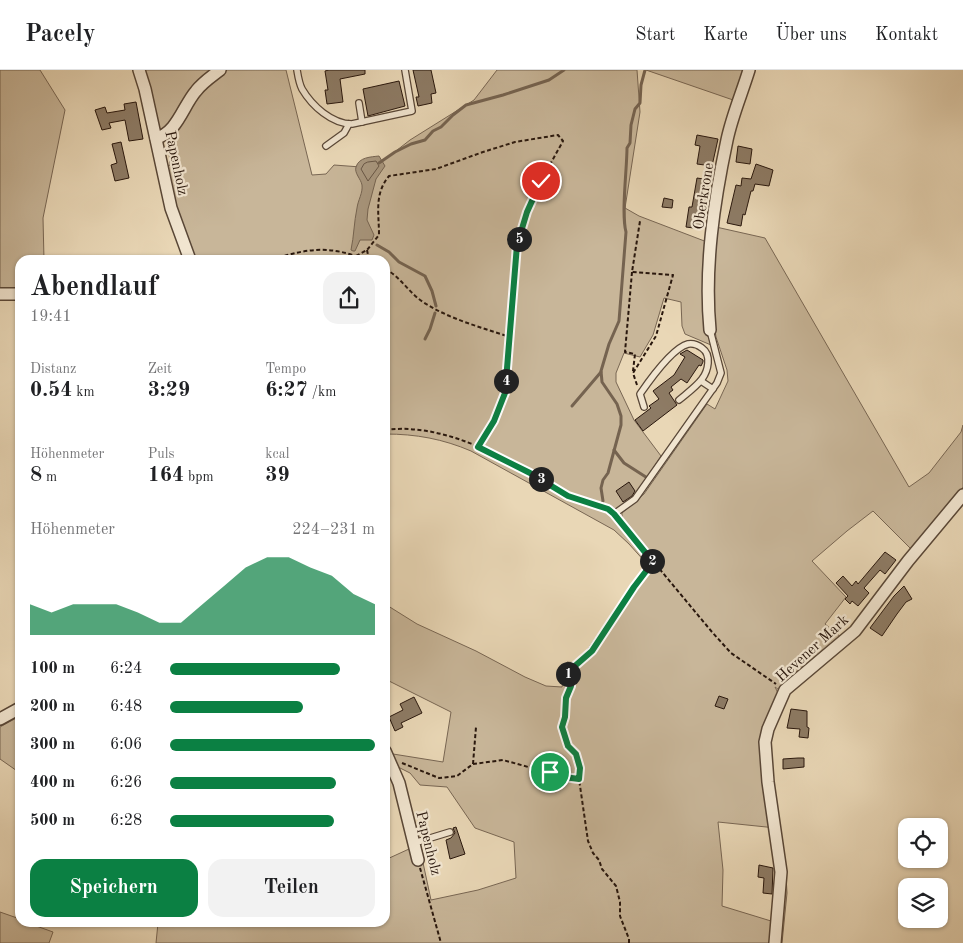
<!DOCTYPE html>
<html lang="de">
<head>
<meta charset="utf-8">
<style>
  :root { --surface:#fff; --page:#f2f2f2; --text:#202124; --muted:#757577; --line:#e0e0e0; --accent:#0b8043 }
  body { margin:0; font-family:"Old Standard TT",serif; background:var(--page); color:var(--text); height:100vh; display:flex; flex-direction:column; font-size:19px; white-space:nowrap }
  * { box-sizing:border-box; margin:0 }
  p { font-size:16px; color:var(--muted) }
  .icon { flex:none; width:28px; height:28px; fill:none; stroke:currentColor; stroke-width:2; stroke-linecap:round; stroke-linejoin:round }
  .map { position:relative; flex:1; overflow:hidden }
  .drawer { position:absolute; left:15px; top:185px; width:375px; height:672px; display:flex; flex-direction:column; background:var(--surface); border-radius:15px; box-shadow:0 1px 4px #0004 }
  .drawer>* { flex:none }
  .fabs { position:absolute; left:898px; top:748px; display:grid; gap:10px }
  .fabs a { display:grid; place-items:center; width:50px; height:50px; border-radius:10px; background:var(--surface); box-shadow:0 1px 4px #0004; font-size:25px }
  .pin { position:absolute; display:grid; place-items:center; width:42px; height:42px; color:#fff; margin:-21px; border:2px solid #fff; border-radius:50%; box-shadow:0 1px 5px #0007 }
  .km { position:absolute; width:25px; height:25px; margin:-12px; border-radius:50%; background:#222; color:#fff; font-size:14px; line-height:25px; text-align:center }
  .round { display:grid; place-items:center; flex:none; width:52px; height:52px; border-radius:15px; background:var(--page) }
  .overview { display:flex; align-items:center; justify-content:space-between; height:85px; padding:0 15px }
  h1 { font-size:28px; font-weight:600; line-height:38px }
  .figures { display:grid; grid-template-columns:repeat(3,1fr); gap:8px; height:85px; padding:5px 15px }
  .figures div { display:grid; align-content:center }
  .figures b { font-size:21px; font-weight:600 }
  .figures small { font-size:14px; font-weight:400 }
  .figures p { font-size:14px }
  .chart { height:140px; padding:10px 15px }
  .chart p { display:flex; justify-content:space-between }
  .chart svg { width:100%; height:90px; margin-top:5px; fill:var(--accent); opacity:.7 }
  .button { display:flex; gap:10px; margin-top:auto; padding:10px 15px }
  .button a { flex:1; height:58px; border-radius:15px; background:var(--accent); color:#fff; font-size:20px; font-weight:600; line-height:58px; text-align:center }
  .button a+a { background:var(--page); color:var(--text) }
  ul { padding:0 15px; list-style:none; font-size:16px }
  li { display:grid; grid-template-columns:80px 60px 1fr; align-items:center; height:38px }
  li i { height:12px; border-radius:6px; background:var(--accent) }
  header { display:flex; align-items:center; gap:30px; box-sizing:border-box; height:70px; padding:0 25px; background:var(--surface); border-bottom:1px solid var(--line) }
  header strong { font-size:24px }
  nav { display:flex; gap:28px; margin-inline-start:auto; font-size:18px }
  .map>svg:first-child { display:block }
  .green { fill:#c8b699; stroke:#786653; fill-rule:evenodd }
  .water { fill:#a8967d; stroke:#756350 }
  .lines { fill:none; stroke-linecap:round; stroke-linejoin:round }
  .shore { stroke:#685645; stroke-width:1 }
  .stream { stroke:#756350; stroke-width:3 }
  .building { fill:#8d7b65; stroke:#29170d }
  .service-casing { stroke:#594737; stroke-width:8 }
  .minor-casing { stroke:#594737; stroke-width:14 }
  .path { stroke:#29170d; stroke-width:2; stroke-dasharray:4 2.5; stroke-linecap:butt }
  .service { stroke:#f1e5d0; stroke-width:5.5 }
  .minor { stroke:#f1e5d0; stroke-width:11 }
  .route-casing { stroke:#fff; stroke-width:10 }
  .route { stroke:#0b8043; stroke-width:6 }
  .labels { text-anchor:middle; stroke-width:4.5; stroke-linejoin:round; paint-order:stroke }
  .street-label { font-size:15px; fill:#29170d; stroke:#f1e5d0 }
</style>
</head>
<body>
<header>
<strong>Pacely</strong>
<nav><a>Start</a><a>Karte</a><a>Über uns</a><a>Kontakt</a></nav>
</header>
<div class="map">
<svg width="963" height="873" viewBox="0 0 963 873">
  <rect width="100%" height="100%" fill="#e9d7b6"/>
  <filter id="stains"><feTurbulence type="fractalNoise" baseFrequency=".004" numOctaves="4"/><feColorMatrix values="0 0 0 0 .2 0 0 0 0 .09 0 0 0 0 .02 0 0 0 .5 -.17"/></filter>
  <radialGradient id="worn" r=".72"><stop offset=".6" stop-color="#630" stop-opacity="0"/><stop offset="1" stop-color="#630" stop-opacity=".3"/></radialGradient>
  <!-- green -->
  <g class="green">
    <path d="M0 0H40L65 40 43 148 44 190H20V221H0Z"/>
    <path d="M143 0H217L173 53 161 60 159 57Z"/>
    <path d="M224 0H286L312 105 326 104 334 95 374 98 410 70 474 30 497 0H637L640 42 625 138 639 146 707 172 706 243 711 275 685 264 682 256 681 232 664 228 653 265 640 287 624 283 616 303V312L634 350 661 386 637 423 612 445 632 469 637 468 622 449V443L644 424 707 334 715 339 728 311 727 300 716 267 713 247 716 157 765 168 909 417 929 403 961 362 963 355V417L911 479 873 441 847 461 812 491 846 527 825 554 842 568 855 556 866 541 852 561 856 565 785 624 775 617 778 623 761 672 770 681 773 728H775L785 789 787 823 782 873H156L158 853 385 852V790L409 779 410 782 422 788 431 830 478 820 516 808 514 772 475 758 447 717 420 715 410 703 396 696 393 684 443 692 451 642 385 609V534L417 554 476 581 525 607 546 616 562 617 567 592 578 593 647 494 629 474 614 460 471 381C443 369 416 364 385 364V190H195L176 139 166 97 170 95 168 70 194 26 202 17ZM718 752 776 758 784 804 782 833H773L771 851 722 836 723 800Z"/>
    <path d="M646 0H746L736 31Z"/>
    <path d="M20 646V703L0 689V657Z"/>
    <path d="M0 842 20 849V852L28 853 53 862 49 873H0Z"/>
  </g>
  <!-- water -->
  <path class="water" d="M379 86 385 96 376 109 368 139 367 150 374 165 372 170H360L355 181H353L351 180C354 166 354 152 357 138 358 130 363 123 362 115 361 109 354 103 356 97 359 87 371 87 379 86Z"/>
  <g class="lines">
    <!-- shore -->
    <path class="shore" d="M368 92 376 91 379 96 368 111 361 99 364 94Z"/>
    <!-- stream -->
    <g class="stream">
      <path d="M379 93 395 82 411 74 425 70 433 61 441 57 453 45 466 35 503 25 549 10 564 0"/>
      <path d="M377 175 389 182 399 192 425 206 432 221 436 236"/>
      <path d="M349 190 350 189"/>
      <path d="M425 269 430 259 435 243"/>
      <path d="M572 336 601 302"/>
      <path d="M614 380 624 393 649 409"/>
      <path d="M613 439 601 434 603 431 601 418 603 410 608 403 621 355V346L617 334 602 312 601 301 609 274 619 251 626 162C621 144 627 99 627 78L630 73 631 55 635 39 640 33 641 15 645 0"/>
    </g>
  </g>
  <!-- building -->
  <g class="building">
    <path d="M329 0H365V4L340 9 343 32 327 34 325 20H328L325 1Z"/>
    <path d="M413 0H431L436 23 431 24 432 33 418 36 416 27H419Z"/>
    <path d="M399 11 405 36 368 46 363 19Z"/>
    <path d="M136 32 143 69 129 71 125 50 109 53 111 58 102 60 95 40 105 37 107 43 125 40 124 34Z"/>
    <path d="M697 65 718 69 712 96 697 94 700 76 695 75Z"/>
    <path d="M121 72 129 108 115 111 111 95 117 93 112 74Z"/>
    <path d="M738 76 752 79 750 94 736 92Z"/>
    <path d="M756 94 773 100 769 116 755 114 753 121H751L745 145 743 144 741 156 727 153 736 115 741 116 742 108 751 109Z"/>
    <path d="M697 108 710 110 701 159 686 157 689 137H692Z"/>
    <path d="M664 128 673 130 672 138 662 137Z"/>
    <path d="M687 280 703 290V292L701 296 699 295 687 313 681 309 671 317 673 320 669 323 677 335 643 361 635 350 651 338 649 336 659 329 653 321 674 305 685 287 680 284Z"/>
    <path d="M629 412 635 421 632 426 623 432 616 421Z"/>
    <path d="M885 482 896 490 885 504 880 500 864 518 869 523 858 536 852 531 850 534 845 529 848 526 836 513 843 506 852 516 856 511 858 514Z"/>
    <path d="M904 516 912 529 906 532 897 544 882 566 870 558 894 526Z"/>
    <path d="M719 626 728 629 724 639 715 636Z"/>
    <path d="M414 627 422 643 401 653 403 657 395 661 389 647 403 640 400 634Z"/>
    <path d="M791 639 807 641V657L809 658 808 668 799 667 800 659 787 658Z"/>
    <path d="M798 688H804V697L783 699V689Z"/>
    <path d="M456 757 465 784 450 789 446 770 451 768 455 763 453 758Z"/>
    <path d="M759 795 773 798 772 824 763 823 764 808 758 807Z"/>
  </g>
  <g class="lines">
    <!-- service casing -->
    <g class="service-casing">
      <g id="service">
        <path d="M297 0C298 6 299 13 302 19 312 36 332 54 352 54L412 41 405 0"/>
        <path d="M359 33 362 52"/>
        <path d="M326 76 344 63 349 54"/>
        <path d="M701 311 713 319"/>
        <path d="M644 337 640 324C649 311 672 278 688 274 693 273 698 275 702 278 712 285 708 301 702 309 696 317 686 324 679 330"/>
        <path d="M614 444 635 429 717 313 721 303 710 260"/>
        <path d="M414 773 450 762"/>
      </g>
    </g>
    <!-- minor casing -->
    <g class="minor-casing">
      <g id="minor">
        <path d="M139 0 145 19 171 138 190 190"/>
        <path d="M156 68C177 63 183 36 196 21 203 12 211 7 220 0"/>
        <path d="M0 224H20"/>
        <path d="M710 260C704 197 714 131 727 70 732 46 742 23 749 0"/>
        <path d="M0 649 20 638"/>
        <path d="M385 681 399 713 418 790"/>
        <path d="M775 873 781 802 768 712 765 672 768 659 785 620 855 561 908 491 963 425"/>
      </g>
    </g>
    <!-- path -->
    <g class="path">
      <path d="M367 180 369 190"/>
      <path d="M356 186 367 180 379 165C379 143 374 124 389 106L436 99 483 82 515 72 558 65 563 71 541 111 527 142 517 175 505 323 493 351 479 377"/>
      <path d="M272 190C306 178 332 175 365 190"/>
      <path d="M385 199C400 206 409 223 423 232 449 249 480 257 510 267"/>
      <path d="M632 202 625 282 635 284 633 301"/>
      <path d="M637 315 633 303 656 266 673 205 632 202 640 151"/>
      <path d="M385 360C435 353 489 379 531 403 543 410 555 419 567 425 580 431 594 435 608 439"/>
      <path d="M618 449 712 562 731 583 776 614"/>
      <path d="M402 693 439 708 457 706 473 694 503 690 564 707 579 709"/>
      <path d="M473 694 476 657"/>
      <path d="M420 798 441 873"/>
      <path d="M629 873V869L620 846V832L616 816 602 799 599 790 593 783 588 771 579 709 580 698 576 684 568 676 562 657 565 647 566 628 571 616 568 602 592 581 635 517 653 492"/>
    </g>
    <!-- service -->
    <use href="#service" class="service"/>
    <!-- minor -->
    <use href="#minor" class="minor"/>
  </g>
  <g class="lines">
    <!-- route casing -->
    <g class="route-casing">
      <path id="route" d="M541 111 527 142 517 175 505 323 494 351 478 377 530 403 568 426 608 439 614 444 653 492 634 517 592 581 568 602 571 616 566 628 565 647 562 657 568 676 576 684 580 698 579 709 564 707 550 702"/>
    </g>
    <!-- route -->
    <use href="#route" class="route"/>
  </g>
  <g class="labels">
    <!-- street labels -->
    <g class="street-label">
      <text transform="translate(177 93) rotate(78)" y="5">Papenholz</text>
      <text transform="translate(703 126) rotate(-81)" y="5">Oberkrone</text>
      <text transform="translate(812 578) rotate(-42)" y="5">Hevener Mark</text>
      <text transform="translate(429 773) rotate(76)" y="5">Papenholz</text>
    </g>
  </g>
  <rect width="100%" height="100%" filter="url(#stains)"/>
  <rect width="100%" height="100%" fill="url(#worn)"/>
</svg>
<div class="fabs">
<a><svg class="icon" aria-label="locate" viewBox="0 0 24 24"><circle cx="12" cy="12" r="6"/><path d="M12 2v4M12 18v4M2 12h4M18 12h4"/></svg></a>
<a><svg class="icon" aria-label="layers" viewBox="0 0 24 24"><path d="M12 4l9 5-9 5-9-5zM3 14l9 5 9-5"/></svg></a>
</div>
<div class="pin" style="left:550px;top:702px;background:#1e9e55"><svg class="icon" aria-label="arrive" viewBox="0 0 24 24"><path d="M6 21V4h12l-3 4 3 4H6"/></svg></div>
<div class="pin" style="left:541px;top:111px;background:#d93025"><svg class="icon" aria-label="check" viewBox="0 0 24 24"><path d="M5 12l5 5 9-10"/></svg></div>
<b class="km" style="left:568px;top:604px">1</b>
<b class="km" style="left:652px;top:491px">2</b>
<b class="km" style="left:541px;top:409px">3</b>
<b class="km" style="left:506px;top:311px">4</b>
<b class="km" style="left:519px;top:169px">5</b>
<section class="drawer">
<div class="overview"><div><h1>Abendlauf</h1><p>19:41</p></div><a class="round"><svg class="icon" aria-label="share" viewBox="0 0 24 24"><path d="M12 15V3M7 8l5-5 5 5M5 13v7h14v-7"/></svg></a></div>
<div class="figures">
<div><p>Distanz</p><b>0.54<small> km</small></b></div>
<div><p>Zeit</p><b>3:29</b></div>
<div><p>Tempo</p><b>6:27<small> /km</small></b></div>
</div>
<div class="figures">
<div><p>Höhenmeter</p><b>8<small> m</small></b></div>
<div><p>Puls</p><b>164<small> bpm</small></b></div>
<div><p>kcal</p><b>39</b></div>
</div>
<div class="chart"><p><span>Höhenmeter</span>224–231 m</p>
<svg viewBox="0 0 160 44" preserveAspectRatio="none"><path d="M0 44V29L10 33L20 29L30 29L40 29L50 33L60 38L70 38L80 29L90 20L100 11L110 6L120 6L130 11L140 15L150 24L160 29V44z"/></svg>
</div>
<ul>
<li><b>100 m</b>6:24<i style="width:83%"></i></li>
<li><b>200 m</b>6:48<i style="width:65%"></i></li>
<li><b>300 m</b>6:06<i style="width:100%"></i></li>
<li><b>400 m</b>6:26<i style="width:81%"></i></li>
<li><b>500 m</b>6:28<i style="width:80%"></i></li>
</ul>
<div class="button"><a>Speichern</a><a>Teilen</a></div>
</section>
</div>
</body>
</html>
